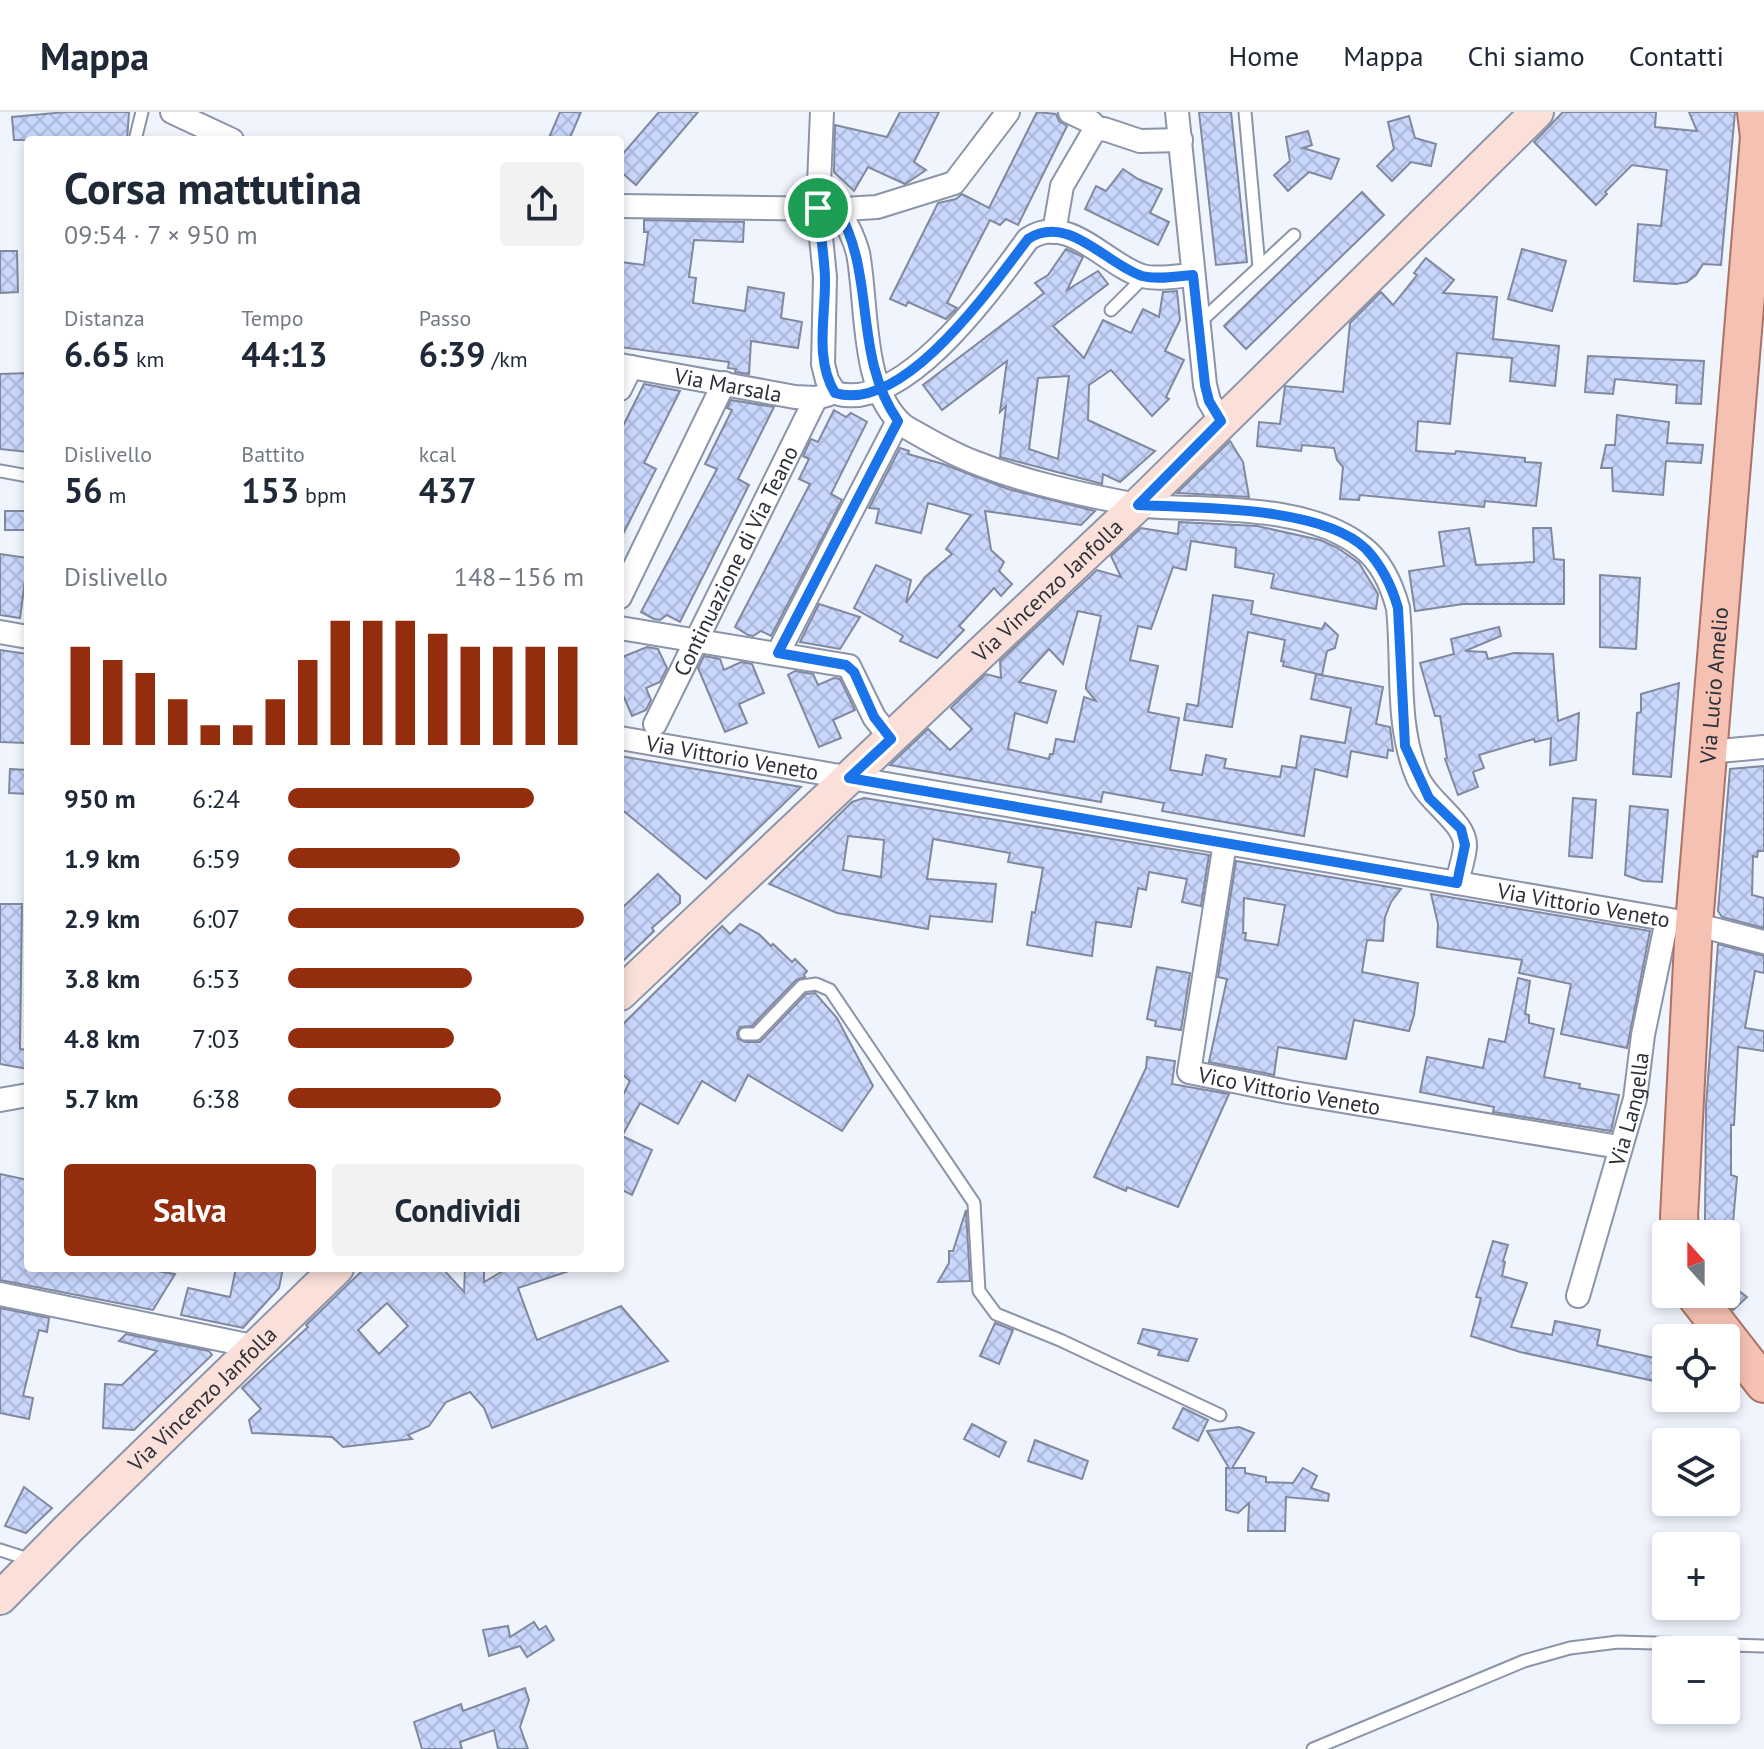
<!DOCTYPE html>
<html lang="it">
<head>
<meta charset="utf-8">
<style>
  :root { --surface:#fff; --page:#f2f2f3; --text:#1f2937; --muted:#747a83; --line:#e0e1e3; --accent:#942d0e }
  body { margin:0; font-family:"PT Sans",sans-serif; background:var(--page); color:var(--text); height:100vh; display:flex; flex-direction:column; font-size:30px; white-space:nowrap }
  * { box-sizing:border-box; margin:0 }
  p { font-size:26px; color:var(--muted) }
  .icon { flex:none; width:44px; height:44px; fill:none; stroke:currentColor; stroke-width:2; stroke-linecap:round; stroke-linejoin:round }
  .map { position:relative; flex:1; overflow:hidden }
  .drawer { position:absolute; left:24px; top:24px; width:600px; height:1136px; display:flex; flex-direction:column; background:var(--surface); border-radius:8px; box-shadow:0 4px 12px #0003 }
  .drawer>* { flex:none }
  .needle { width:52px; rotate:339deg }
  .fabs { position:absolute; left:1652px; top:1108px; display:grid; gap:16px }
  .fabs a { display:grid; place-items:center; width:88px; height:88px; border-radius:8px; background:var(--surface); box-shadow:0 4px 12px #0003; font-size:40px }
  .pin { position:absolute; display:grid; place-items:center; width:68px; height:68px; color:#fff; margin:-34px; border:4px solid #fff; border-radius:50%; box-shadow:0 2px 8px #0007 }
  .round { display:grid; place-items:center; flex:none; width:84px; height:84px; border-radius:8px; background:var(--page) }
  .overview { display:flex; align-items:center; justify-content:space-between; height:136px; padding:0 40px }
  h1 { font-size:44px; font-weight:700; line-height:60px }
  .metrics { display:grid; grid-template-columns:repeat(3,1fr); gap:12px; height:136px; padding:8px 40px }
  .metrics div { display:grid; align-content:center }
  .metrics b { font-size:34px; font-weight:700 }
  .metrics small { font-size:22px; font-weight:400 }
  .metrics p { font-size:22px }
  .chart { height:224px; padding:16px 40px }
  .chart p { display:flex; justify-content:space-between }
  .chart svg { width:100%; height:144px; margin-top:8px; stroke:var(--accent); stroke-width:6 }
  .action { display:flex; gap:16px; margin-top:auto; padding:16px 40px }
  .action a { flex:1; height:92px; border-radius:8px; background:var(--accent); color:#fff; font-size:32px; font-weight:700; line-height:92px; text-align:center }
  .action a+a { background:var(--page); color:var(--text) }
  ul { padding:0 40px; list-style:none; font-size:26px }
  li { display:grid; grid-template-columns:128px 96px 1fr; align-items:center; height:60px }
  li i { height:20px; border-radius:10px; background:var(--accent) }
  header { display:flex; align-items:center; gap:48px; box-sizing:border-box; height:112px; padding:0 40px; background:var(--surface); border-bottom:2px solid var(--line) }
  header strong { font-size:38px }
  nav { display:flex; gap:44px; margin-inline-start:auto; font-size:28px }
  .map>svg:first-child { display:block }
  .building { fill:url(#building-cross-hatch); stroke:#81899e; stroke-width:2; fill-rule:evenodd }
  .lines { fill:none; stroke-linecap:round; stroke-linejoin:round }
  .lane-casing { stroke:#8b94a9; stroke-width:15 }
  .street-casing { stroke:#8b94a9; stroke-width:26 }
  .secondary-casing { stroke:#8b94a9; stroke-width:36 }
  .primary-casing { stroke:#aa7366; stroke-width:40 }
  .lane { stroke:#fff; stroke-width:11 }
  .street { stroke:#fff; stroke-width:22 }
  .secondary { stroke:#fae0d9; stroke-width:32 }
  .primary { stroke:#f4c1b2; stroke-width:36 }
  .route-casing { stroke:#fff; stroke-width:16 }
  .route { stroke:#1a73e8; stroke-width:10 }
  .labels { text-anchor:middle; stroke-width:6; stroke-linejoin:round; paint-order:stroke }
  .street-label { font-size:22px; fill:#2d3039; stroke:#fff }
</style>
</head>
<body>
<header>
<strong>Mappa</strong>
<nav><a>Home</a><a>Mappa</a><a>Chi siamo</a><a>Contatti</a></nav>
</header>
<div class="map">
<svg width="1764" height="1637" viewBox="0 0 1764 1637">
  <defs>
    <pattern id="building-cross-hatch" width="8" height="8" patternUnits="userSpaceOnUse" patternTransform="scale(2)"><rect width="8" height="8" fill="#c9d7fd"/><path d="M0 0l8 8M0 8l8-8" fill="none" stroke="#adb9da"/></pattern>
  </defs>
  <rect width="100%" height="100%" fill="#f0f4fd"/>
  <!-- building -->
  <g class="building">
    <path d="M66 0H129L127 28H14L12 5Z"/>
    <path d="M560 0H581L569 28H548Z"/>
    <path d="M659 0H698L636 73 620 59V45Z"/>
    <path d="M900 0H939L914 50 926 58 905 72 868 55 854 79 834 60 835 13 887 25Z"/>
    <path d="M1037 0 1056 2 1059 9 1067 14 1018 113 1006 107 1000 113 990 108 947 191 957 196 946 207 908 190 906 194 890 187 938 91 956 87 962 82 989 96Z"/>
    <path d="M1199 0H1231L1247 150 1216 153Z"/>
    <path d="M1563 0H1656L1655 15 1697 19 1689 0H1735L1721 153 1703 152 1696 163 1687 170 1676 172 1634 169 1638 112 1661 114 1667 58 1632 53 1605 80 1607 82 1596 93 1534 30Z"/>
    <path d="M1409 4 1415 26 1436 32 1431 54 1411 50 1392 69 1377 54 1394 37 1388 10Z"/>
    <path d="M1308 19 1312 33 1303 36 1339 47 1331 67 1309 60 1288 79 1274 63 1290 49 1286 25Z"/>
    <path d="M1123 57 1138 67 1162 77 1150 101 1169 110 1158 133 1085 97 1096 74 1106 79Z"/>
    <path d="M1362 80 1384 103 1246 237 1224 214Z"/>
    <path d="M644 108 744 110 743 130 694 128 689 165 696 166 693 191 745 199 748 175 784 181 781 206 802 210 798 236 751 229 749 262 735 260 736 257 728 256 729 250 620 235V150L644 153 648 120H644Z"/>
    <path d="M1066 137 1083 145 1067 178 1098 159 1108 172 1053 214 1084 246 1103 208 1131 221 1143 197 1159 205 1163 180 1177 179 1180 208 1165 239 1184 248 1166 285 1169 287 1152 304 1111 258 1089 273 1088 308 1155 339 1120 370 1103 362 1102 372 1095 370 1000 345 1006 294 1000 300 1007 249 942 298 923 273 1044 181 1035 171 1048 163ZM1069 264 1058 347 1029 337 1038 266Z"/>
    <path d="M1522 137 1566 149 1552 199 1508 187Z"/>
    <path d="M0 139H17L18 180 0 181Z"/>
    <path d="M1426 146 1454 168 1443 181 1497 185 1493 227 1559 234 1555 274 1510 269 1512 246 1457 241 1450 312 1418 309 1416 339 1455 342 1456 339 1525 346V350L1541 351 1536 394 1485 389 1484 395 1360 383 1359 388 1340 387 1343 355 1337 348 1334 336 1302 333 1301 339 1257 334 1259 310 1280 312 1285 274 1343 280 1350 211 1381 180 1393 193 1417 163 1414 161Z"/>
    <path d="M1588 244 1704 249 1701 292 1676 291 1677 273 1615 267 1613 282 1585 280Z"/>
    <path d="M28 261V340L0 337V262Z"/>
    <path d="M644 272 680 279 644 351 656 357 620 428V320Z"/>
    <path d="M731 288 774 295 738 367 749 373 680 510 667 503 660 508 654 507 641 500 717 357 705 352 732 298 727 296Z"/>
    <path d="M834 298 846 305 851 301 867 310 831 382 842 388 771 524 761 519 753 524 748 523 735 515 810 372 799 367 809 347 803 344 811 327 818 330Z"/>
    <path d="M1617 303 1669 310 1667 331 1703 333 1701 351 1666 349 1663 383 1613 379 1612 356H1601L1606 333H1615Z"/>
    <path d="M1230 329 1243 350 1249 385 1177 381Z"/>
    <path d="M900 336 909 339 908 342 943 352 1008 377 1095 399 1081 413 985 399 991 438 1004 450 999 459 1012 472 1001 484 994 476 959 514 964 518 937 546 900 529 903 524 854 496 876 453 911 468 906 491 925 465 952 442 946 437 971 403 928 391 921 421 876 411 879 397 869 396Z"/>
    <rect x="5" y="399" width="23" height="19"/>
    <path d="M1179 410 1257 414 1320 428 1338 436 1359 451 1378 482 1376 497 1271 476 1274 462 1235 455 1236 436 1191 429 1186 458 1173 455 1151 517 1138 514 1130 548 1158 554 1148 600 1179 606 1170 658 1202 663 1206 643 1226 647 1224 656 1280 665 1282 654 1296 656 1301 624 1345 631 1351 596 1311 587 1316 562 1383 575 1376 612 1390 615 1393 639 1388 638 1387 646 1351 639 1347 665 1315 657 1304 724 1162 699 1164 691 1103 680 1101 690 890 653 928 617 950 638 972 617 951 596 959 588 986 562 1001 566 1000 549 1097 458 1121 465 1111 444 1141 416 1178 422ZM1078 499 1101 504 1086 574V577L1096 589 1084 585 1074 630 1056 627 1053 642H1050L1049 647 1008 637 1015 601 1047 611 1056 579 1019 570 1049 537 1063 552Z"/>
    <path d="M1469 416 1476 453 1534 450 1533 416H1551L1554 447 1564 448V492H1463L1415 499 1409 459 1444 454 1439 420Z"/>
    <path d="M0 442 28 446 20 506 0 503Z"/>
    <path d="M1600 463 1640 466 1636 537 1600 535Z"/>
    <path d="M1213 483 1253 489 1251 502 1322 517 1325 511 1338 523 1335 536 1327 539 1322 563 1283 554 1284 550 1281 549 1285 528 1248 520 1232 615 1184 608 1187 592 1198 594Z"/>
    <path d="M819 492 860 505 840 537 800 530Z"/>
    <path d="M1499 515 1501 524 1465 539 1486 540 1488 547 1514 541 1553 542 1558 609 1579 601 1576 648 1550 653 1551 626 1535 630 1534 627 1479 643 1484 656 1473 660 1478 675 1458 683 1445 647 1447 646 1440 604H1435L1420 551 1454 542 1451 527Z"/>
    <path d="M647 535 658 537 667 556 660 570 646 576 651 588 646 598 632 604 620 576V546Z"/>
    <path d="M0 538 28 542 26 631 0 630Z"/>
    <path d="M704 544 720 547 724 558 741 550 752 552 764 581 739 592 747 611 725 620 698 556Z"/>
    <path d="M795 559 813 562 818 573 834 566 840 567 855 598 833 608 841 626 819 635 788 563Z"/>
    <path d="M1679 571 1671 665 1633 662 1637 601 1641 600V582Z"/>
    <path d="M620 644 801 675 706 767 620 696Z"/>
    <path d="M1764 654V739H1758L1757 745 1753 744 1752 783 1764 786V816L1722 805 1718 799 1730 657Z"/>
    <path d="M10 657 28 658V682L9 681Z"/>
    <path d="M864 686 1209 743 1201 794 1182 790 1187 767 1149 760 1146 778 1138 776 1131 815 1096 810 1092 844 1027 833 1032 800 1035 801 1043 756 1008 750 1010 741 933 727 927 767 996 772 992 810 930 804 928 817 837 801 769 772 852 690ZM848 724 884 728 881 765 843 758Z"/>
    <path d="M1573 686 1596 688 1592 746 1569 744Z"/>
    <path d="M1630 694 1668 698 1662 770 1643 769 1625 763Z"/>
    <path d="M1236 749 1401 777 1391 790 1385 805 1383 829 1367 828 1362 860 1418 871 1414 903 1409 919 1354 908 1346 947 1278 935 1274 963 1209 950 1227 867 1218 865ZM1244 786 1285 793 1278 833 1245 828 1246 821H1243Z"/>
    <path d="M658 762 680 784V791L652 816 654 819 620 852V798Z"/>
    <path d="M1431 782 1650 819 1627 936 1561 922 1571 872 1519 861 1522 848 1437 835 1438 812Z"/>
    <path d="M0 792H22L20 937 28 938V957L0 952Z"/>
    <path d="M740 812 759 822 771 834 773 832 792 850 795 847 807 859 804 863 805 865 796 868 752 914 740 915 737 921 738 927 745 930H760L806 882 815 881 837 906 873 974 842 1019 748 963 735 989 702 969 678 1012 640 991 622 1024 652 1038 632 1083 620 1077V989L630 969 620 960V915L722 814 730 822Z"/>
    <path d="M1718 832 1764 844V861L1755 859 1745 916 1764 919V939L1738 935 1734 1013H1731V1063L1737 1065 1732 1122H1705V1105L1706 994Z"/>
    <path d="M1157 855 1190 861 1181 918 1155 914 1156 909 1147 907Z"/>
    <path d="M1518 866 1530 869 1525 902 1529 903V911L1554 917 1544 965 1580 972 1579 976 1619 983 1611 1019 1493 1000 1494 995 1420 980 1427 945 1483 956 1489 927 1505 930Z"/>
    <path d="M1147 945 1175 949 1172 972 1229 982 1178 1095 1127 1075 1126 1079 1094 1065 1146 956Z"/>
    <path d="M0 1062 28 1068V1156H138L175 1162 153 1198 0 1168Z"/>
    <path d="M966 1098 970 1169 938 1170 949 1151V1139H953Z"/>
    <path d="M1493 1129 1508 1133 1503 1149 1505 1150 1502 1164 1527 1171 1511 1215 1552 1223 1555 1209 1600 1218 1597 1233 1659 1247 1654 1269 1520 1240 1471 1224 1481 1186 1476 1185Z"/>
    <path d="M236 1156H283L279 1176 243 1216 181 1203 188 1176 230 1185Z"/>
    <path d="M365 1156H442L464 1180 465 1156H484V1170L508 1156H569V1159L518 1176 537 1228 621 1194 668 1249 492 1316 484 1296 470 1280 446 1290 429 1314 408 1323 412 1327 343 1335 332 1325 252 1321 249 1308 261 1297 242 1276 308 1215 306 1213ZM387 1191 408 1214 379 1242 358 1218Z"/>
    <path d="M1726 1169 1747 1185 1733 1198 1726 1189Z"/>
    <path d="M0 1196 49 1206 47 1220 39 1218 23 1284 33 1286 29 1307 0 1301Z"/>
    <path d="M995 1211 1013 1218 999 1252 980 1244Z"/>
    <path d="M1143 1217 1197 1227 1188 1249 1158 1243 1160 1238 1138 1231Z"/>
    <path d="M126 1222 209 1239 212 1243 134 1318 103 1316 105 1272 122 1273 157 1239 119 1229Z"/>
    <path d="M1183 1296 1208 1308 1198 1329 1173 1316Z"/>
    <path d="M972 1312 1006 1330 999 1345 964 1327Z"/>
    <path d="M1239 1315 1254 1321 1232 1356H1245V1361L1266 1365V1370L1293 1371 1303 1356 1317 1364 1311 1376 1329 1382 1328 1389 1286 1385 1285 1419H1248L1249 1391 1238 1401 1226 1398V1356H1229L1207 1319Z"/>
    <path d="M1035 1328 1088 1349 1082 1367 1028 1349Z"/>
    <path d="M24 1375 52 1396 26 1421 5 1414Z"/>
    <path d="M534 1510 539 1518 546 1514 554 1528 527 1545 520 1534 489 1544 483 1518 508 1514 510 1525Z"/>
    <path d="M525 1576 529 1588 520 1615 528 1637H498L494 1618 460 1630 462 1637H422L414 1610 461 1592 463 1599Z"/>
  </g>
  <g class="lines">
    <!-- lane casing -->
    <g class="lane-casing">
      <g id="lane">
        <path d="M1245 0 1259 155"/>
        <path d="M135 28 142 0"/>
        <path d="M1111 198 1144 165"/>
        <path d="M1199 211 1294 123"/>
        <path d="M0 359 28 364"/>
        <path d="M745 922H756L802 874 816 872 830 878 974 1091 979 1179 996 1202 1060 1228 1220 1303"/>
        <path d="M0 1438 22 1445"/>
        <path d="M1313 1637 1524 1549 1570 1536 1618 1530 1764 1534"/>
      </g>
    </g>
    <!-- street casing -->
    <g class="street-casing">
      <g id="street">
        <path d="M172 0 232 28"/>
        <path d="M822 0 818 96 825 165 823 252 827 268 835 281C904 302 992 176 1028 127 1068 100 1106 153 1142 164 1158 168 1177 164 1193 163"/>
        <path d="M1070 0 1091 10 1098 17"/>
        <path d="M1177 0 1205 273 1209 289 1221 309"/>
        <path d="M620 94 844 97 877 95 954 71 1008 0"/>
        <path d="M837 96C846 110 854 125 858 141 868 193 860 278 904 314 927 327 950 341 974 350 1024 370 1080 382 1132 392 1152 396 1173 395 1193 396 1247 398 1318 400 1362 435 1381 449 1392 474 1398 496 1404 554 1395 612 1418 666 1429 691 1467 711 1465 735 1464 747 1459 760 1457 771"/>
        <path d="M1054 120 1062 74 1094 19 1104 17 1140 29 1181 28"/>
        <path id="s1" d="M620 253 795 285 816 286 827 283"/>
        <path d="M620 277 631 255"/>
        <path d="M620 485 724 271"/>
        <path d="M620 516 849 554 874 605 891 627"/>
        <path d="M0 520 28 525"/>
        <path d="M778 541 898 309"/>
        <path id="s2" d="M655 612 816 286"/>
        <path id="s3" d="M620 626 1694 812 1764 830"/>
        <path d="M1708 640 1764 635"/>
        <path id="s4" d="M1225 731 1189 960 1288 980 1619 1035"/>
        <path d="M0 988 28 983"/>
        <path d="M0 1182 257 1235"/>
        <path id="s5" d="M1578 1184 1635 987 1643 923 1667 808"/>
      </g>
    </g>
    <!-- secondary casing -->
    <g class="secondary-casing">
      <g id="secondary">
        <path id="s6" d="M620 882 1143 388 1537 0"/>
        <path id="s7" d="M0 1486 67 1418 337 1156"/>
      </g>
    </g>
    <!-- primary casing -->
    <g class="primary-casing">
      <g id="primary">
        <path id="s8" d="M1681 1122 1679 1105 1694 812 1759 25 1756 0"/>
        <path d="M1694 1182 1764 1272"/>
      </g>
    </g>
    <!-- lane -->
    <use href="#lane" class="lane"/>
    <!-- street -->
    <use href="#street" class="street"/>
    <!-- secondary -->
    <use href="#secondary" class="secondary"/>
    <!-- primary -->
    <use href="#primary" class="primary"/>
  </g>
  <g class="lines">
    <!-- route casing -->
    <g class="route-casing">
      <path id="route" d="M818 96H837C877 164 852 242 898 309L778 541 846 553 854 560 874 605 891 627 849 666 1457 771 1465 733 1461 717 1429 686 1405 634 1398 496C1392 475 1382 454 1366 437 1322 394 1197 396 1138 393L1221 309 1209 289 1205 273 1193 163C1177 164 1158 168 1142 164 1106 152 1068 101 1028 127 991 175 904 302 835 281 814 247 826 203 825 165 824 142 820 119 818 96"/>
    </g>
    <!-- route -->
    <use href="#route" class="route"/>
  </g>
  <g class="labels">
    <!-- street labels -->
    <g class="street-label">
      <text dy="8" stroke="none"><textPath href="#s1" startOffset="110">Via Marsala</textPath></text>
      <text dy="8" stroke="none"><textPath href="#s2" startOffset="182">Continuazione di Via Teano</textPath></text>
      <text dy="8" stroke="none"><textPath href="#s6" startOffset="588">Via Vincenzo Janfolla</textPath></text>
      <text dy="8" stroke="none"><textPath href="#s8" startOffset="550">Via Lucio Amelio</textPath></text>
      <text dy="8" stroke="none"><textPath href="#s3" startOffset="114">Via Vittorio Veneto</textPath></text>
      <text dy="8" stroke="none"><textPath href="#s3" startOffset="978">Via Vittorio Veneto</textPath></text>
      <text dy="8" stroke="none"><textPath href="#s4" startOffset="334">Vico Vittorio Veneto</textPath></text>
      <text dy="8" stroke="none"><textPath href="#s5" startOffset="194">Via Langella</textPath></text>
      <text dy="8" stroke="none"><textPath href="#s7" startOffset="284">Via Vincenzo Janfolla</textPath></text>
    </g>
  </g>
</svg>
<div class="fabs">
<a><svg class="needle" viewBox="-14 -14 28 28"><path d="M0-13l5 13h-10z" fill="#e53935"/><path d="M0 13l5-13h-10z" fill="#747a83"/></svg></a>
<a><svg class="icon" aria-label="locate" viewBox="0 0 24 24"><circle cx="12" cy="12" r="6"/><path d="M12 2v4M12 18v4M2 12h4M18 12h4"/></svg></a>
<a><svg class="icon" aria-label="layers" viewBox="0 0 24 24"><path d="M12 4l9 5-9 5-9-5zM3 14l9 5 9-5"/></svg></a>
<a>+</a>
<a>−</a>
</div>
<div class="pin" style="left:818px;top:96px;background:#1e9e55"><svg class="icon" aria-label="arrive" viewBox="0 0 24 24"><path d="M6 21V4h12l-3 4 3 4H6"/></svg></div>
<section class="drawer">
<div class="overview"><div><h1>Corsa mattutina</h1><p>09:54 · 7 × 950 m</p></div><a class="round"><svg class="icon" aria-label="share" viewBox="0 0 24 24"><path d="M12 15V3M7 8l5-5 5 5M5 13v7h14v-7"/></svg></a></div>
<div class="metrics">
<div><p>Distanza</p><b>6.65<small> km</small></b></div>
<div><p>Tempo</p><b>44:13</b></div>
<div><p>Passo</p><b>6:39<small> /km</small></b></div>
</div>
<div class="metrics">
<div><p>Dislivello</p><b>56<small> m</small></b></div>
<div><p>Battito</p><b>153<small> bpm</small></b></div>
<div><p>kcal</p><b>437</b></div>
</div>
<div class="chart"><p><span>Dislivello</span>148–156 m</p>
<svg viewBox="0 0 160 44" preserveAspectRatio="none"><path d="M5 44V14M15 44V18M25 44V22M35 44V30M45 44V38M55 44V38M65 44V30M75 44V18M85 44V6M95 44V6M105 44V6M115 44V10M125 44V14M135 44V14M145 44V14M155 44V14"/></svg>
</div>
<ul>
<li><b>950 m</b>6:24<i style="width:83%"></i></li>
<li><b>1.9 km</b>6:59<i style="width:58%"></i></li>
<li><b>2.9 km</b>6:07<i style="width:100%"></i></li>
<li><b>3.8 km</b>6:53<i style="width:62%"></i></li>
<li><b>4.8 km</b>7:03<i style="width:56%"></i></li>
<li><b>5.7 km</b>6:38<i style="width:72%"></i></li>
</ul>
<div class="action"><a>Salva</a><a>Condividi</a></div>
</section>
</div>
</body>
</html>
